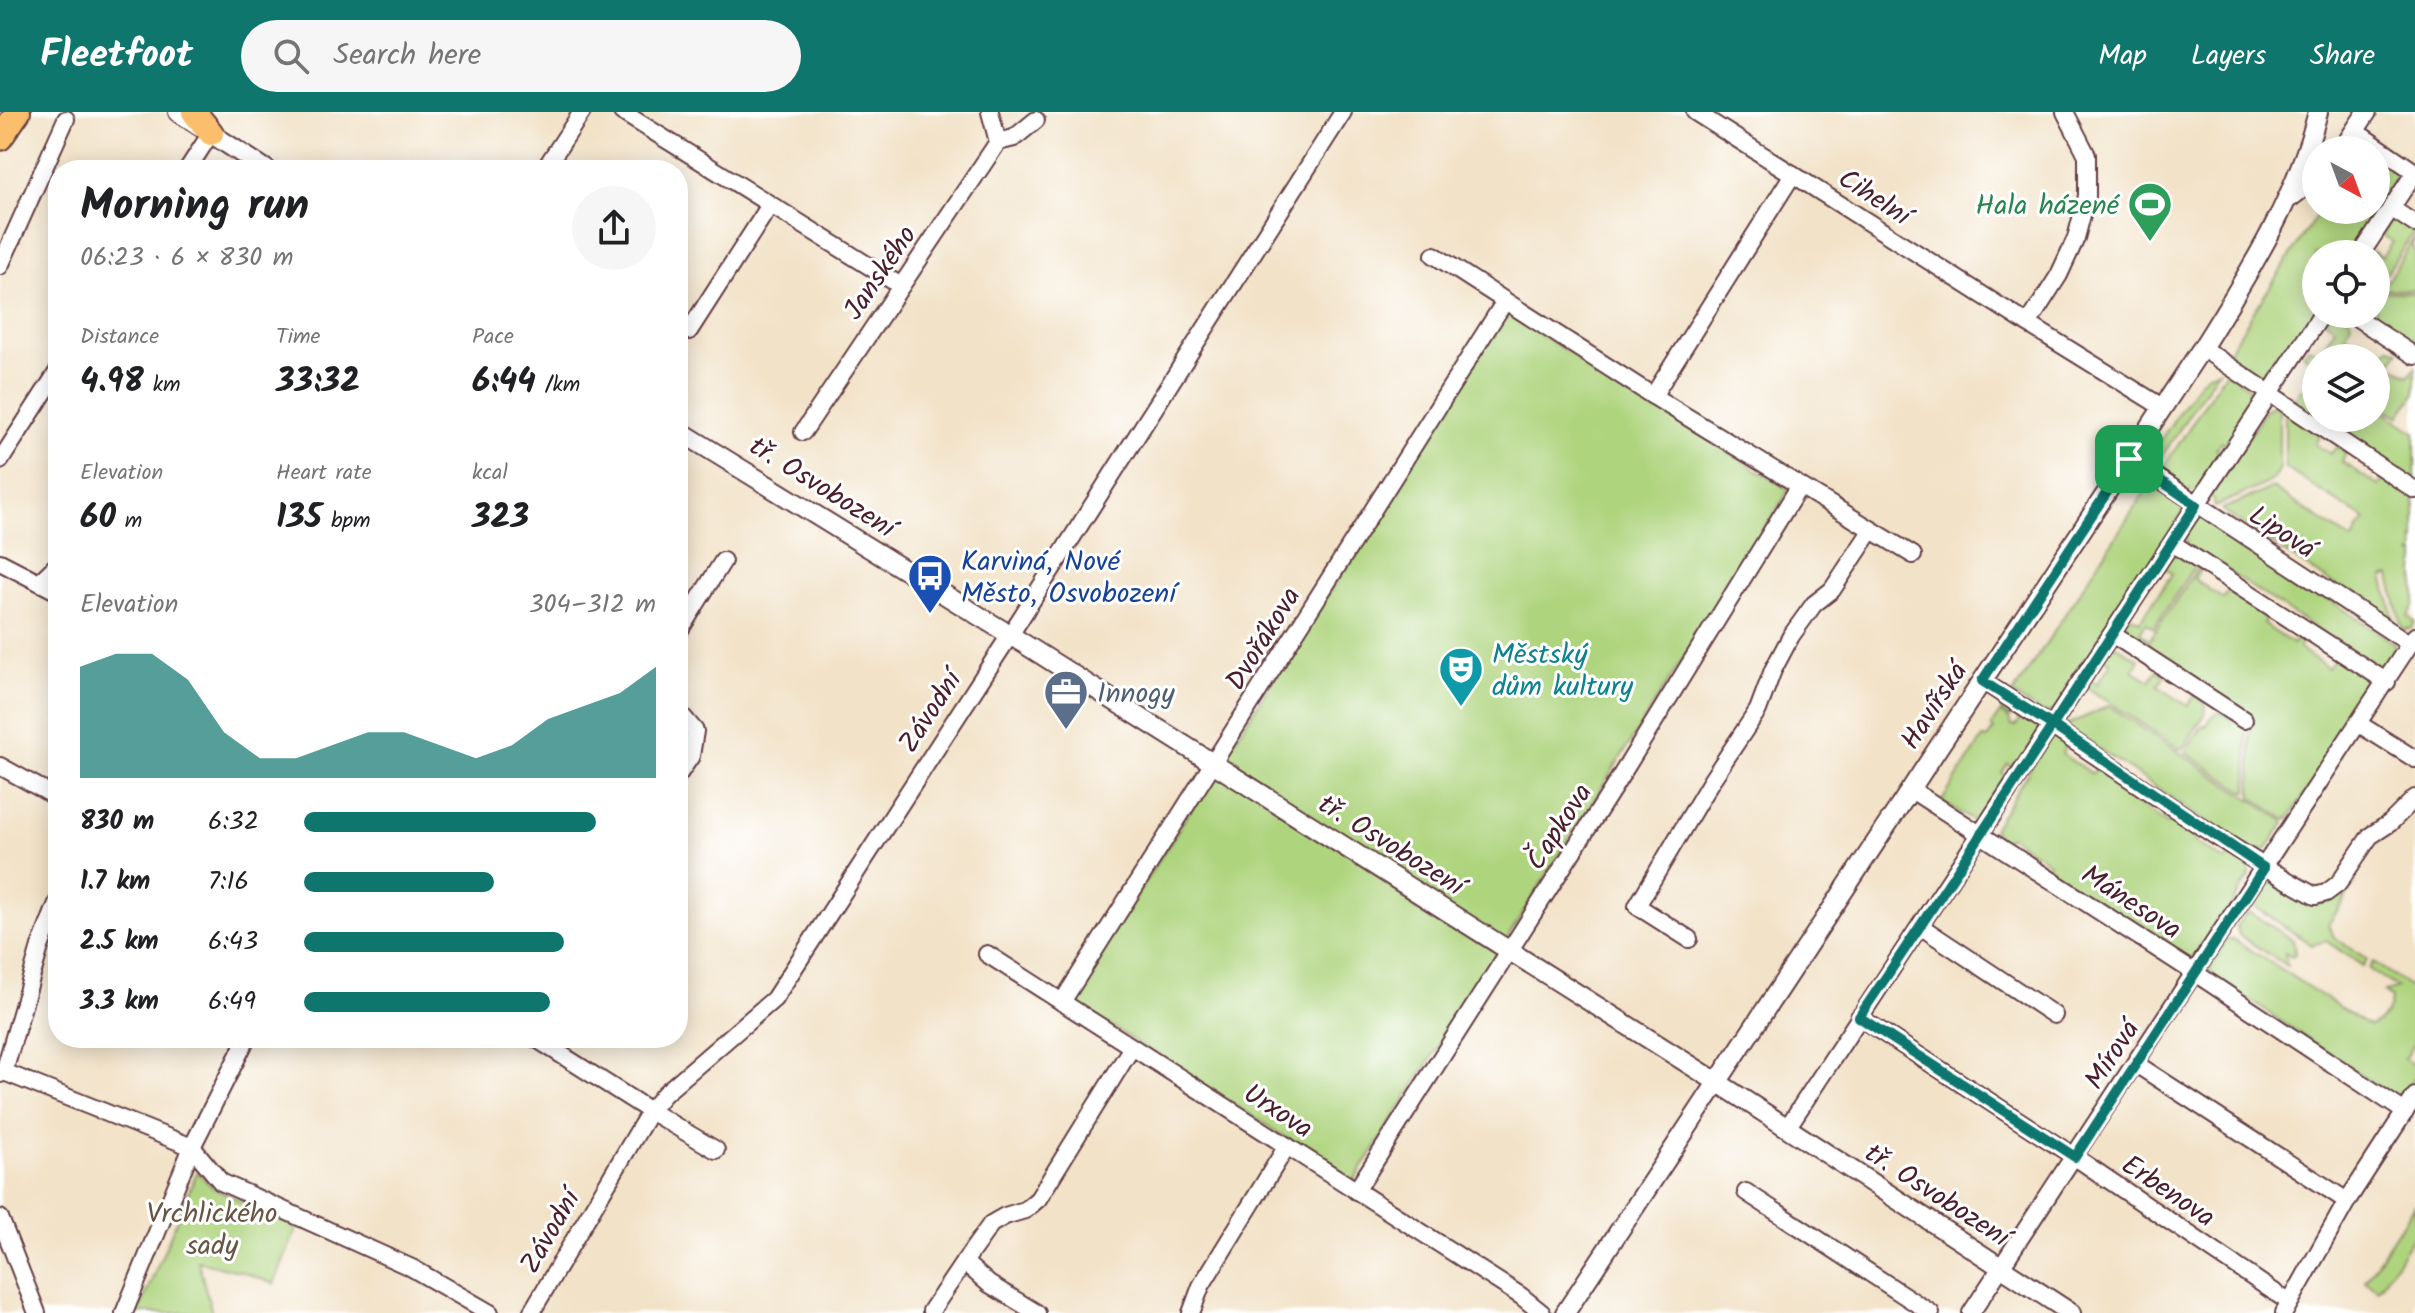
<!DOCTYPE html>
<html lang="en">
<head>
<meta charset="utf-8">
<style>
  :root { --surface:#fff; --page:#f6f6f6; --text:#202124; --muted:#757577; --accent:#0f766e }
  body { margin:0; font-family:Kalam,sans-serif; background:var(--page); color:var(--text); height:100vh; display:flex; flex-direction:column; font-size:30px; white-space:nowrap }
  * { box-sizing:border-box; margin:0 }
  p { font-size:26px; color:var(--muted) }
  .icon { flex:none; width:44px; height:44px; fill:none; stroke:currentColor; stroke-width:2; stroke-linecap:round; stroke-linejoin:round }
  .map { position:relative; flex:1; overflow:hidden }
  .details { position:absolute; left:48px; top:48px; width:640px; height:888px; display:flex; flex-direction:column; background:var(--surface); border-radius:32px; box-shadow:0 4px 20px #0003 }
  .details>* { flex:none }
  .needle { width:52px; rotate:139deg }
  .buttons { position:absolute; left:2302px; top:24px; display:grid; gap:16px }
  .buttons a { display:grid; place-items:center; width:88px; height:88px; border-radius:50%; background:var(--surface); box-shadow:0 4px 20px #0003; font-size:40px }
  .pin { position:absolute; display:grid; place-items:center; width:68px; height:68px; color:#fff; margin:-34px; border-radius:16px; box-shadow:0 4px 12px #0006 }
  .round { display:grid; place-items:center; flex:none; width:84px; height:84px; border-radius:42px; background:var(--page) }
  .overview { display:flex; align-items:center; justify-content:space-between; height:136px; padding:0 32px }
  h1 { font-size:44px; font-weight:600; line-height:60px }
  .metrics { display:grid; grid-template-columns:repeat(3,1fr); gap:12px; height:136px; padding:8px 32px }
  .metrics div { display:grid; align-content:center }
  .metrics b { font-size:34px; font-weight:600 }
  .metrics small { font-size:22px; font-weight:400 }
  .metrics p { font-size:22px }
  .chart { height:224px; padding:16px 32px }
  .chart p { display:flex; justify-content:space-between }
  .chart svg { width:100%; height:144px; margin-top:8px; fill:var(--accent); opacity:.7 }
  ul { padding:0 32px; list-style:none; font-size:26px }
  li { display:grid; grid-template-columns:128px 96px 1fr; align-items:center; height:60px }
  li i { height:20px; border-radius:10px; background:var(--accent) }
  header { display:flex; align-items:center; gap:48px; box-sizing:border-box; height:112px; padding:0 40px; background:var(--accent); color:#fff }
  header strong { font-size:38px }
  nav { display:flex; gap:44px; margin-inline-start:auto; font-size:28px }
  .search { width:560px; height:72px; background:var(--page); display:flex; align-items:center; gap:20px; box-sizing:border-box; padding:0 28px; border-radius:44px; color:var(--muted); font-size:30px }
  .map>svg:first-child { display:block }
  .green { fill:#afd47e; stroke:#7c7a54; stroke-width:2 }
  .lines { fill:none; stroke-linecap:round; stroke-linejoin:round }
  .minor-casing { stroke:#633c42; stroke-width:20 }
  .tertiary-casing { stroke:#633c42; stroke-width:22 }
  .primary-casing { stroke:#633c42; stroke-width:28 }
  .minor { stroke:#fff; stroke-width:16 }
  .tertiary { stroke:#fff; stroke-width:18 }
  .primary { stroke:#fabe6d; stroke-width:24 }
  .route-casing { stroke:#fff; stroke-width:16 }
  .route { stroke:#0f766e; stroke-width:10 }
  .labels { text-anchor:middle; stroke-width:6; stroke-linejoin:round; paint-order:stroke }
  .street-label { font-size:28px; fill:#4a1f2b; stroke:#fff }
  .leisure-label { font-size:28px; fill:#27864d; stroke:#fff; text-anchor:end }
  .transit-label { font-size:28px; fill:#164399; stroke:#fff; text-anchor:start }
  .culture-label { font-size:28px; fill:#0d838f; stroke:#fff; text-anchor:start }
  .service-label { font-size:28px; fill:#4e5e75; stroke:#fff; text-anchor:start }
  .park-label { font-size:28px; fill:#685544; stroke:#fff }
</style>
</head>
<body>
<header>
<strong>Fleetfoot</strong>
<div class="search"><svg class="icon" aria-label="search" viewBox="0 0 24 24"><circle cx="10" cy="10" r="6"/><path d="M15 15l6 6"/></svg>Search here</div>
<nav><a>Map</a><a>Layers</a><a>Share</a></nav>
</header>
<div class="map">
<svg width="2415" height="1201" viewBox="0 0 2415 1201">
  <rect width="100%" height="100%" fill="#fff"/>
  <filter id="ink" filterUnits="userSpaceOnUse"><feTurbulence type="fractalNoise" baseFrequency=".0125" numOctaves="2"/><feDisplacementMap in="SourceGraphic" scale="16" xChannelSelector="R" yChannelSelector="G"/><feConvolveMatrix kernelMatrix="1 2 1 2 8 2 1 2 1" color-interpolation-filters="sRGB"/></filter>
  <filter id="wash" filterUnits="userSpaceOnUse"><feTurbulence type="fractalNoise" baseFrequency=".006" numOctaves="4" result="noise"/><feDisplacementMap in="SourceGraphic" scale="32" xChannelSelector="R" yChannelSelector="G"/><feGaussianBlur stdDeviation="1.8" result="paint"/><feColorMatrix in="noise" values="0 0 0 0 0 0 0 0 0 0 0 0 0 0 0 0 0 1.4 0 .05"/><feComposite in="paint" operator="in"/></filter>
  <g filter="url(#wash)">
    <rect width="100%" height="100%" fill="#f2e2c7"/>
    <!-- green -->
    <g class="green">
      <path d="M2376 41 2404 62 2357 142H2316V202L2273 267 2266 270 2229 245 2227 241 2320 98H2376Z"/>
      <path d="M2397 108 2413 117 2414 120 2376 176V142H2370L2372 139 2382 145 2392 130 2382 123 2389 109Z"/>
      <path d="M2415 125 2412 134 2415 136V178L2382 177Z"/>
      <path d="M2376 179 2415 181V240L2357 202H2376Z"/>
      <path d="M1506 201 1789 378 1354 1069 1070 888Z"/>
      <path d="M2327 202H2343L2350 207 2351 212 2345 222 2381 245 2389 235 2399 239C2392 249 2389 256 2376 258V246H2316V251L2303 242 2309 235 2319 241 2335 216 2326 209Z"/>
      <path d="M2394 254 2409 264 2415 255V282L2399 305 2376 290V261L2387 259Z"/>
      <path d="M2218 258 2155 355 2154 341 2158 332 2199 270 2206 263Z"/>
      <path d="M2226 259 2255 280 2258 290 2231 335 2221 329 2216 336 2225 343 2200 379H2187L2160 361Z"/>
      <path d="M2316 270V306H2376V295L2415 320V371L2292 290 2299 279Z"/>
      <path d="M2272 294 2279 297V356L2273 367 2266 372 2214 395 2211 382 2266 297Z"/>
      <path d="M2285 299 2320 322 2315 332 2330 342 2338 334 2346 341 2342 350 2378 374 2384 366 2415 384V428H2413L2415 438 2412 442 2414 443 2415 441V493L2408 505 2415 510 2413 516 2404 518 2402 516 2390 464 2383 465 2396 514 2221 398 2272 376 2353 429 2359 415 2366 408 2285 356Z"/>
      <path d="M2152 369 2187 394 2055 599 2042 601 2013 582Z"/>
      <path d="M2201 406H2207L2394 531 2396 543 2385 556 2379 558 2187 433 2185 420 2196 407Z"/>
      <path d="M2176 442 2195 453 2154 516 2146 511 2140 520 2147 526 2142 534 2124 520 2123 515 2129 503 2140 509 2172 462 2162 454 2171 443Z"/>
      <path d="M2200 452 2201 457 2194 467 2223 487 2230 476 2269 501 2263 512 2293 532 2300 521 2306 525 2299 536 2328 556 2336 545 2370 568 2372 578 2289 706 2285 707 2252 685 2250 616 2254 610 2145 538 2144 536Z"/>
      <path d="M2115 533 2139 547 2133 558 2150 569 2157 558 2165 564 2158 574 2188 594 2195 583 2206 593 2205 602 2183 636 2180 637 2083 573 2088 566 2097 572 2111 551 2102 544 2110 535Z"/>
      <path d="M2006 591 2038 613 2040 618 2018 659 2008 652 2002 661 2013 668 1981 708H1972L1942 689 1983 626 1987 627 1994 617 1991 614 2000 601 2009 607 2011 614H2016L2019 609 2017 604 2010 605 2001 599Z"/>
      <path d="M2109 594 2284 709 2285 711 2266 737 2256 739 2248 737 2065 614Z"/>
      <path d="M2218 601H2222L2246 614 2248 679 2245 680 2185 640 2203 613 2206 614 2212 605Z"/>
      <path d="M2057 626 2066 631 2062 642 2092 662 2099 654 2132 673 2133 679 2129 686 2167 712 2175 704 2198 720 2194 729 2225 749 2232 742 2249 754 2250 763 2201 840 2195 845 2186 847 2048 759 2049 751 2010 724 2002 729 1996 723 1993 717 2049 627Z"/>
      <path d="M2271 770C2291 772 2307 801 2330 789 2337 785 2341 776 2348 771H2355L2328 813 2334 825 2367 847 2363 854 2326 829 2312 833 2257 796 2253 789 2263 773Z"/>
      <path d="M2247 801 2252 802 2293 828 2295 842 2292 845 2285 841 2287 854 2239 823 2236 814Z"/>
      <path d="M2227 828H2235L2369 914C2381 911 2391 898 2391 886L2384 880 2397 876 2369 857 2373 850 2415 878V934L2413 933 2404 947 2415 954V965L2404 981 2392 984 2211 862 2210 857Z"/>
      <path d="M197 1060 213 1076 297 1115 274 1172 243 1160 198 1149 212 1201H138Z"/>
      <path d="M2415 1093V1122L2378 1178 2365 1169Z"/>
    </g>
  </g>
  <g filter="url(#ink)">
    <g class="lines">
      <!-- minor casing -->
      <g class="minor-casing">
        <g id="minor">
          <path d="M622 0 901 174"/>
          <path d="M990 0 998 30 1014 26 1036 8"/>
          <path d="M1695 0 2028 212 2162 295"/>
          <path d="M2355 19 2415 60 2361 142"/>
          <path d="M187 58 211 21"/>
          <path d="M544 58 582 0"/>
          <path d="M2391 96 2415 112"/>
          <path d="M1434 143 1653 284 1913 443"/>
          <path d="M0 154 66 7"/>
          <path d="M2351 202 2415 244"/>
          <path d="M2028 212 2059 163 2076 126 2087 84V43L2065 0"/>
          <path d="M689 219 770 93"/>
          <path d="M2202 236 2415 378"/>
          <path d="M1653 284 1793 62"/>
          <path d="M803 320 998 30"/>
          <path d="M2129 347 2410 532"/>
          <path d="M0 349 58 259"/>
          <path d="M2172 431 2387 570"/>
          <path d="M0 450 58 480"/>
          <path d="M39 470 58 452"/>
          <path d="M678 521 723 449"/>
          <path d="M2112 522 2244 608"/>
          <path d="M1982 569C2094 639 2200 720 2315 784L2326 781 2338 772 2370 724 2390 711 2415 686"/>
          <path d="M678 599 695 619 691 644 678 663"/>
          <path d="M2359 612 2415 647"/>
          <path d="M0 654 58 686"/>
          <path d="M1910 677 2195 861 2405 1000"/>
          <path d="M1920 814 2054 903"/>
          <path d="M1689 827 1637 794 1711 669 1758 598 1773 558 1791 524 1814 492 1832 478 1871 419"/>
          <path d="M987 842 1521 1184 1542 1201"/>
          <path d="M1062 890 1505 189"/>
          <path d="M1859 905 2075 1045 2289 1190"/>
          <path d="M535 926 650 999 716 1038"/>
          <path d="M2136 952 2347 1089"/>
          <path d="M4 960 192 1035 221 1070 412 1156 490 1201"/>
          <path d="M0 962 4 960 40 835 58 789"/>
          <path d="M1787 1016 2322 202"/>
          <path d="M1356 1079 1612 678 1799 375"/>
          <path d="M1746 1080 1931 1201"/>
          <path d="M0 1106 37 1201"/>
          <path d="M931 1199 964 1150"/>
          <path d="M124 1201 192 1035 247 926"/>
          <path d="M531 1201 650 999 664 982 774 887 1010 523 1343 0"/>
          <path d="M1037 1201 989 1172 964 1150 991 1112 1005 1104 1025 1098 1038 1087 1132 935"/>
          <path d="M1191 1201 1201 1174 1287 1034"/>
          <path d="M1971 1201 2415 524"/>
          <path d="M2284 1201 2347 1089 2415 984"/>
        </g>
      </g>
      <!-- tertiary casing -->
      <g class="tertiary-casing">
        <g id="tertiary">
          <path d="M178 0 267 58"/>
          <path d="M2342 38 2367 0"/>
          <path d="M2291 85 2316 66"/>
          <path d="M678 318 1010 523 1717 970 2071 1201"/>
          <path d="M1565 1201 2202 236C2249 161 2296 87 2318 0"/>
        </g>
      </g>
      <!-- primary casing -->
      <g class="primary-casing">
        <g id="primary">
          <path d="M194 0 211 21"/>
          <path d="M0 26 18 0"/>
        </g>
      </g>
      <!-- minor -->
      <use href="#minor" class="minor"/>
      <!-- tertiary -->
      <use href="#tertiary" class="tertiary"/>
      <!-- primary -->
      <use href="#primary" class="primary"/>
    </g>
  </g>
  <g class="lines" filter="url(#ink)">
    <!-- route casing -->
    <g class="route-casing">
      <path id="route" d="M2129 347 2196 393C2085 564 1974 736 1859 905L2075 1045 2264 756 2052 613 1982 569 2129 347"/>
    </g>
    <!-- route -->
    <use href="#route" class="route"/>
  </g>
  <!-- icons -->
  <defs>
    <g id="stadium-pin" transform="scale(2.3)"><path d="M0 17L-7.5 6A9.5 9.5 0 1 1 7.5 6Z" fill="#2e9e5b" stroke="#fff"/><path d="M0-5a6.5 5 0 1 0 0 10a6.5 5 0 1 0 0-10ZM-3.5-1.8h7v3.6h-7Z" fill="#fff"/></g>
    <g id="bus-pin" transform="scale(2.3)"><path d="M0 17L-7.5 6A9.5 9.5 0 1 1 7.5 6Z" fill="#1a4fb4" stroke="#fff"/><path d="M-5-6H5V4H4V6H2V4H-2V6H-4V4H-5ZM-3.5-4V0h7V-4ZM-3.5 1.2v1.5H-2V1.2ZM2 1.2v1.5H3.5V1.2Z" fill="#fff"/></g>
    <g id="theatre-pin" transform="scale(2.3)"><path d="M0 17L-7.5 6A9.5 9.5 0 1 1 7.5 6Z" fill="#0f9aa8" stroke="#fff"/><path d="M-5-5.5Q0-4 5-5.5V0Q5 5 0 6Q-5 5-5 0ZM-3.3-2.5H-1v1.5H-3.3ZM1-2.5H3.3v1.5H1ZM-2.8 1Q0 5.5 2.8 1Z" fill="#fff"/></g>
    <g id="office-pin" transform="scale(2.3)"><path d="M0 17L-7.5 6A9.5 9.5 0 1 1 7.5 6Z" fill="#5c6f8a" stroke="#fff"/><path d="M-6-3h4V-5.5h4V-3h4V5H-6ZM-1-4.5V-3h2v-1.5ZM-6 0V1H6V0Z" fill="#fff"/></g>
  </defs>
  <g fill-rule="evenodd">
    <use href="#stadium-pin" x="2150" y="92"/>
    <use href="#bus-pin" x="930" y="464"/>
    <use href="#theatre-pin" x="1461" y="557"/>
    <use href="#office-pin" x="1066" y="580"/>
  </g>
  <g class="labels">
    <!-- street labels -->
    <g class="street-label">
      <text transform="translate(1875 84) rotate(33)" y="10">Cihelní</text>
      <text transform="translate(879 160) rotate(-56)" y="10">Janského</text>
      <text transform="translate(823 374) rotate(32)" y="10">tř. Osvobození</text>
      <text transform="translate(2283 419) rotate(33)" y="10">Lipová</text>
      <text transform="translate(1262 526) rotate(-58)" y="10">Dvořákova</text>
      <text transform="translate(1933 593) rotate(-57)" y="10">Havířská</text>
      <text transform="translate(929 599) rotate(-57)" y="10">Závodní</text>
      <text transform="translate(1558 714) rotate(-57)" y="10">Čapkova</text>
      <text transform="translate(1392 732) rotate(32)" y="10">tř. Osvobození</text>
      <text transform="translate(2132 789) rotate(33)" y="10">Mánesova</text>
      <text transform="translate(2111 942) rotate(-57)" y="10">Mírová</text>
      <text transform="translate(1279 998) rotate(33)" y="10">Urxova</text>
      <text transform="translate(2169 1078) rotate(34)" y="10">Erbenova</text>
      <text transform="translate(1938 1082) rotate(33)" y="10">tř. Osvobození</text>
      <text transform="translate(549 1119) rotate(-60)" y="10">Závodní</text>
    </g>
    <!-- leisure labels -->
    <g class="leisure-label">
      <text x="2119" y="102">Hala házené</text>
    </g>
    <!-- transit labels -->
    <g class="transit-label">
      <text x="961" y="458">Karviná, Nové<tspan x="961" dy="32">Město, Osvobození</tspan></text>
    </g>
    <!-- culture labels -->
    <g class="culture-label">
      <text x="1492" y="551">Městský<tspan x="1492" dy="32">dům kultury</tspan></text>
    </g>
    <!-- service labels -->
    <g class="service-label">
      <text x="1097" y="590">Innogy</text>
    </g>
    <!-- park labels -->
    <g class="park-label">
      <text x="212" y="1110">Vrchlického<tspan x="212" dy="32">sady</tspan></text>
    </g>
  </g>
</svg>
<div class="buttons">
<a><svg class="needle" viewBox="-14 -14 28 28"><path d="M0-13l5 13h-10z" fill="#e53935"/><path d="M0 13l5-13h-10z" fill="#757577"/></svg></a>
<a><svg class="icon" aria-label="locate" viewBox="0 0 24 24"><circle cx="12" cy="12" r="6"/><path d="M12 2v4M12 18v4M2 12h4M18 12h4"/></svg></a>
<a><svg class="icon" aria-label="layers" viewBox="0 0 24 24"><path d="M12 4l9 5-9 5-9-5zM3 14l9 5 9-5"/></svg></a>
</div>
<div class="pin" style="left:2129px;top:347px;background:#1e9e55"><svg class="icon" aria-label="arrive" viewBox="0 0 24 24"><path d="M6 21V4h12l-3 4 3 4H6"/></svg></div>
<section class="details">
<div class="overview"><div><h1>Morning run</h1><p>06:23 · 6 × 830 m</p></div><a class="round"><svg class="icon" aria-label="share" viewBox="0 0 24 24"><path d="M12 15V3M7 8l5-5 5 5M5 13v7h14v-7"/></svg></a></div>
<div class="metrics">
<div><p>Distance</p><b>4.98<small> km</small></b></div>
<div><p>Time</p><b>33:32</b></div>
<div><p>Pace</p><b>6:44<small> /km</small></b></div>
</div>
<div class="metrics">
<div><p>Elevation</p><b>60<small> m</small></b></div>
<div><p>Heart rate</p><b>135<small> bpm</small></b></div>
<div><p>kcal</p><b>323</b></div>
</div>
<div class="chart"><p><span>Elevation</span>304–312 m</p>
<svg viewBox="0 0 160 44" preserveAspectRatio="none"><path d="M0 44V10L10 6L20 6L30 14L40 30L50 38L60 38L70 34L80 30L90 30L100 34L110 38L120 34L130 26L140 22L150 18L160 10V44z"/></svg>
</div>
<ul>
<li><b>830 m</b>6:32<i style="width:83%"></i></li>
<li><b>1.7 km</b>7:16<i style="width:54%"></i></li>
<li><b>2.5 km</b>6:43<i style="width:74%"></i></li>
<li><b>3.3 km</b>6:49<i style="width:70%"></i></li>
</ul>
</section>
</div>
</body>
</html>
